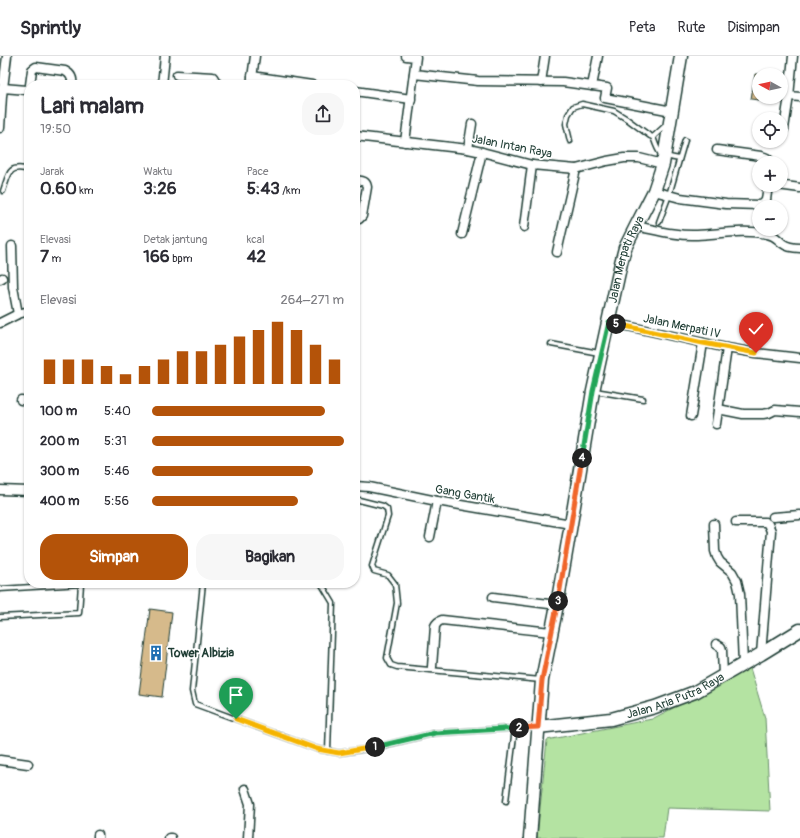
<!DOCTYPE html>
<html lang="id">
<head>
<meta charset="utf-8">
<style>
  :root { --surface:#fff; --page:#f7f7f7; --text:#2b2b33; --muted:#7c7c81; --line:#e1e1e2; --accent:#b45309 }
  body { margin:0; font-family:Pangolin,sans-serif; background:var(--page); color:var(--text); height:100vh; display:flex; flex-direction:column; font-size:15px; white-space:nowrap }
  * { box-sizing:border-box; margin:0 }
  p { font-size:13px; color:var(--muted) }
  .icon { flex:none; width:22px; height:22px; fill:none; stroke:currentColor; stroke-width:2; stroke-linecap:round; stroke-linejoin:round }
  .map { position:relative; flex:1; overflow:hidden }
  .panel { position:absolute; left:24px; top:24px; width:336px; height:508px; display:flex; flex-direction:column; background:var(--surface); border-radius:16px; box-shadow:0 1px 3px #0004 }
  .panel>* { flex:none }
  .needle { width:26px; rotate:278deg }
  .fabs { position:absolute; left:752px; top:12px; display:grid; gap:8px }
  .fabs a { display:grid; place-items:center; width:36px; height:36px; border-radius:50%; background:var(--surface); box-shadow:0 1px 3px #0004; font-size:20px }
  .pin { position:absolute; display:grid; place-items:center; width:34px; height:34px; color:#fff; margin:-41px -17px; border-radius:50% 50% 50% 0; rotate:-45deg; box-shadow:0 0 4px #0007 }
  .pin .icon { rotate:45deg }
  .km { position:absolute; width:20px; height:20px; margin:-10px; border-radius:50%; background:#222; color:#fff; font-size:11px; line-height:20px; text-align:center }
  .round { display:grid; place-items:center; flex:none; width:42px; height:42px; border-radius:16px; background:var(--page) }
  .headline { display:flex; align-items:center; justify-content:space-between; height:68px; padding:0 16px }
  h1 { font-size:22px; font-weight:700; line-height:30px }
  .stats { display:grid; grid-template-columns:repeat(3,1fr); gap:6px; height:68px; padding:4px 16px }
  .stats div { display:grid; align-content:center }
  .stats b { font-size:17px; font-weight:700 }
  .stats small { font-size:11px; font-weight:400 }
  .stats p { font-size:11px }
  .chart { height:112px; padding:8px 16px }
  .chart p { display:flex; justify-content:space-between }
  .chart svg { width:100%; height:72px; margin-top:4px; stroke:var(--accent); stroke-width:6 }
  .action { display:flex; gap:8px; margin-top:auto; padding:8px 16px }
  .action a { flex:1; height:46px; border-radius:16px; background:var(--accent); color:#fff; font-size:16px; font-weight:700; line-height:46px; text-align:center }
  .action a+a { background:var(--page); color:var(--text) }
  ul { padding:0 16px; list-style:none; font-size:13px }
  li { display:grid; grid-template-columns:64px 48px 1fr; align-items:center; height:30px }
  li i { height:10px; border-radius:5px; background:var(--accent) }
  header { display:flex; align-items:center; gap:24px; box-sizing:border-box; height:56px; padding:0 20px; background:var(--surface); border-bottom:1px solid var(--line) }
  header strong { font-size:19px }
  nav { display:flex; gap:22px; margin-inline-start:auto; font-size:14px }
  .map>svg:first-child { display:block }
  .green { fill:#b4e3a2; stroke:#6a906b }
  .building { fill:#d6ba8b; stroke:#1f3d34 }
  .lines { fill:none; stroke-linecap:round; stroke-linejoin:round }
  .lane-casing { stroke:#1f3d34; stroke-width:7 }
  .street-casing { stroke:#1f3d34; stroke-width:11 }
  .secondary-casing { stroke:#1f3d34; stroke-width:15 }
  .lane { stroke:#fff; stroke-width:4 }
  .street { stroke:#fff; stroke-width:8 }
  .secondary { stroke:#fff; stroke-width:12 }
  .split-1-casing { stroke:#fff; stroke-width:8 }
  .split-2-casing { stroke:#fff; stroke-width:8 }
  .split-3-casing { stroke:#fff; stroke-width:8 }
  .split-4-casing { stroke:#fff; stroke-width:8 }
  .split-5-casing { stroke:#fff; stroke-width:8 }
  .split-6-casing { stroke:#fff; stroke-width:8 }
  .split-1 { stroke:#f5b400; stroke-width:5 }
  .split-2 { stroke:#22a559; stroke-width:5 }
  .split-3 { stroke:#f0652b; stroke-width:5 }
  .split-4 { stroke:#f0652b; stroke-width:5 }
  .split-5 { stroke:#22a559; stroke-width:5 }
  .split-6 { stroke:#f5b400; stroke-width:5 }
  .labels { text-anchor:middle; stroke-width:3.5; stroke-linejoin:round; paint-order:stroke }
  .street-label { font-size:12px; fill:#1f3d34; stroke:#fff }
  .poi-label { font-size:12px; font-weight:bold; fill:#1f3d34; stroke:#fff; text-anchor:start }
</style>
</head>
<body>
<header>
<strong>Sprintly</strong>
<nav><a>Peta</a><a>Rute</a><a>Disimpan</a></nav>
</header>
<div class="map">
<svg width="800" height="782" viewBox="0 0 800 782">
  <rect width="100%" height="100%" fill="#fff"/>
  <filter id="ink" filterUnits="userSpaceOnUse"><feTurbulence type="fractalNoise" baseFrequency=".025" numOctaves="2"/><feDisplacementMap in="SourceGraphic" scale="8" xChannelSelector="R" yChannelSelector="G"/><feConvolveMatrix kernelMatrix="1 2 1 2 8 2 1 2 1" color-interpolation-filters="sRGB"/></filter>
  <g filter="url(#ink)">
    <!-- green -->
    <path class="green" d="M750 612 765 662 770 755 667 752 663 782H537L547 684 652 663Z"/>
    <!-- building -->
    <g class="building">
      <path d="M755 18H759V44L751 43Z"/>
      <path d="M150 553 172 556 162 641 139 638Z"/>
    </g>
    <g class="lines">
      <!-- lane casing -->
      <g class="lane-casing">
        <g id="lane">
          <path d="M653 81C660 101 659 99 679 103"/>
          <path d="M570 85 566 68 568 59 573 51 582 48 614 55 627 63 650 80 653 81 666 69"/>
          <path d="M3 135C9 118 8 108 29 114"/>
          <path d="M659 166 669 139 685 84"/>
          <path d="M551 288 599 297"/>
          <path d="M595 335 643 343"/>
          <path d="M355 443 383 450 387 453 388 460 372 510 374 515 388 519 395 528 397 547 387 602 391 609 397 611 541 624"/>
          <path d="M203 527 192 635 195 648 317 693 339 697 373 692 435 677 536 671"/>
          <path d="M321 527 333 547 328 695"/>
          <path d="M0 533 81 528V527"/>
          <path d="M0 561 79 557 81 528"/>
          <path d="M506 745 515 672"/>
        </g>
      </g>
      <!-- street casing -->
      <g class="street-casing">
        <g id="street">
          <path d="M414 18 478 25 563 26 607 32 605 42 672 55"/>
          <path d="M177 19 213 21 216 26V29"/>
          <path d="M252 20 312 29"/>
          <path d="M541 26 545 0"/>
          <path d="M30 29 32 14 36 11 65 15C71 18 73 23 72 29"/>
          <path d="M162 29 165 0"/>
          <path d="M251 29 255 0"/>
          <path d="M592 30 598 0"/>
          <path d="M3 32 27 34 29 33"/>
          <path d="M355 35 411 43"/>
          <path d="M789 40 800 41"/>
          <path d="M0 72 2 40 7 0"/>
          <path d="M784 73 789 40 793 0"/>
          <path d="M355 80 468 93 482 96 532 109 576 113 607 105 624 102H639L663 108"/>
          <path d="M405 86 416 1 406 0"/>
          <path d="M468 93 472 68"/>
          <path d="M717 94 761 100C765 101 769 102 770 107"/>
          <path d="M355 124C361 125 366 124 367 131L362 160 359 163H355"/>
          <path d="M778 129 800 132"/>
          <path d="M654 135 680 142 726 148 759 149 764 147 766 144 768 129"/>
          <path d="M636 170C656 174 676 180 697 179 720 178 744 173 767 178 775 179 777 183 782 187 787 191 795 192 800 192"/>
          <path d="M524 171 532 109"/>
          <path d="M462 178 482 96"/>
          <path d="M12 190 13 231 18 258"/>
          <path d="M557 196 576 113"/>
          <path d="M0 223 2 222"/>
          <path d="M609 266 727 292 756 297 800 302"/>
          <path d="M0 267 18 258 29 255"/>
          <path d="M21 344 29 345"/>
          <path d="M718 353 743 358H763L769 357 775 354 800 356"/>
          <path d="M691 360 703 287"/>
          <path d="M716 368 727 292"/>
          <path d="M355 430 369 431 437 445 571 468"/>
          <path d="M0 434 29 435"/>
          <path d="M773 461 800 459"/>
          <path d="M736 466H765L768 468 771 475 761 598"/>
          <path d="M714 468 715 495 717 501 720 506 732 516 737 525 740 538 743 608"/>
          <path d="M430 481 437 445"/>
          <path d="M493 541 557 549"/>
          <path d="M716 588 721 591 722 594 723 620"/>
          <path d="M432 611 435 570C437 566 439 565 442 564L551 576"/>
          <path d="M0 704 28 708"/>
          <path d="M245 733 250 748 248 782"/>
          <path d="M98 782V779"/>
          <path d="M169 782H171"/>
        </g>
      </g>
      <!-- secondary casing -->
      <g class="secondary-casing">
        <g id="secondary">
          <path id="s1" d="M538 671 611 663 655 651 695 636 761 598 800 574"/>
          <path id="s2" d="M530 782 542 624 557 549 571 468 593 335 621 207 625 192 636 170 654 135 663 108 681 0"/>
        </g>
      </g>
      <!-- lane -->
      <use href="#lane" class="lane"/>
      <!-- street -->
      <use href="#street" class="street"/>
      <!-- secondary -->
      <use href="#secondary" class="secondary"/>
    </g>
  </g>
  <g class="lines" filter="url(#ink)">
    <!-- split-1 casing -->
    <g class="split-1-casing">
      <path id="split-1" d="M236 663 317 693 339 697 375 691"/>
    </g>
    <!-- split-2 casing -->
    <g class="split-2-casing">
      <path id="split-2" d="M375 691 435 677 519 672"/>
    </g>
    <!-- split-3 casing -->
    <g class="split-3-casing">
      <path id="split-3" d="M519 672 538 671 542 624 558 545"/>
    </g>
    <!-- split-4 casing -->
    <g class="split-4-casing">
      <path id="split-4" d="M558 545 582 402"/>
    </g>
    <!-- split-5 casing -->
    <g class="split-5-casing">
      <path id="split-5" d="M582 402 593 335 609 266 616 268"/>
    </g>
    <!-- split-6 casing -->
    <g class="split-6-casing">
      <path id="split-6" d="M616 268 703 287 756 297"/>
    </g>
    <!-- split-1 -->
    <use href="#split-1" class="split-1"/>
    <!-- split-2 -->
    <use href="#split-2" class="split-2"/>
    <!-- split-3 -->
    <use href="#split-3" class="split-3"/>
    <!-- split-4 -->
    <use href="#split-4" class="split-4"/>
    <!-- split-5 -->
    <use href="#split-5" class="split-5"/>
    <!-- split-6 -->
    <use href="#split-6" class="split-6"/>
  </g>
  <!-- icons -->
  <defs>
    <g id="building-bare" transform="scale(1.2)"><path d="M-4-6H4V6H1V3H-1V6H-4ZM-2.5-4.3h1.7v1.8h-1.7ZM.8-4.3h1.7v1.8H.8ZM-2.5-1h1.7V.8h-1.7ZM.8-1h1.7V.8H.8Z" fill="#1f6fb2" stroke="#fff" stroke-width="2.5" paint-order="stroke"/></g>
  </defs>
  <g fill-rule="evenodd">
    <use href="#building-bare" x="156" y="597"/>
  </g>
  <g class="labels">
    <!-- street labels -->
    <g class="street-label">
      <text transform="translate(512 90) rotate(11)" y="4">Jalan Intan Raya</text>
      <text dy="4" stroke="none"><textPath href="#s2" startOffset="588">Jalan Merpati Raya</textPath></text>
      <text transform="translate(682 270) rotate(12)" y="4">Jalan Merpati IV</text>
      <text transform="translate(465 438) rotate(10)" y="4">Gang Gantik</text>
      <text dy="4" stroke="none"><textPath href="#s1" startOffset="142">Jalan Aria Putra Raya</textPath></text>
    </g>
    <!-- poi labels -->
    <g class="poi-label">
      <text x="168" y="601">Tower Albizia</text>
    </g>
  </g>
</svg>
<div class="fabs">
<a><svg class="needle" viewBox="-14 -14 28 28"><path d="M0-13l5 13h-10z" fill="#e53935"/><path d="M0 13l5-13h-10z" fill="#7c7c81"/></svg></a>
<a><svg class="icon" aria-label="locate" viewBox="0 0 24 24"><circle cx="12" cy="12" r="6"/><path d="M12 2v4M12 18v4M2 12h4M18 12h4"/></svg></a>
<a>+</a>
<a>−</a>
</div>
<div class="pin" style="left:236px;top:663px;background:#1e9e55"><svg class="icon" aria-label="arrive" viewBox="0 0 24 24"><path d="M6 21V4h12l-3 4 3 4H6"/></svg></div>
<div class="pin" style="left:756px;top:297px;background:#d93025"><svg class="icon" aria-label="check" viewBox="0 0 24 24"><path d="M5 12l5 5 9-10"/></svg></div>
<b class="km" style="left:375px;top:691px">1</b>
<b class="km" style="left:519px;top:672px">2</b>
<b class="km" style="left:558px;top:545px">3</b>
<b class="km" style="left:582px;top:402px">4</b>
<b class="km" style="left:616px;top:268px">5</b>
<section class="panel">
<div class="headline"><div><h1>Lari malam</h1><p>19:50</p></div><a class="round"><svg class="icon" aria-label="share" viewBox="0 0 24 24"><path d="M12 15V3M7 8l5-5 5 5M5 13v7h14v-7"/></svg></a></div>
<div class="stats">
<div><p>Jarak</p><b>0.60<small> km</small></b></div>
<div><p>Waktu</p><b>3:26</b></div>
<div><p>Pace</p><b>5:43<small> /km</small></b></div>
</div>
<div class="stats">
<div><p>Elevasi</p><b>7<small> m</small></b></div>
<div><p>Detak jantung</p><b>166<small> bpm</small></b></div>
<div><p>kcal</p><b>42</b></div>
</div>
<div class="chart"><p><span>Elevasi</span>264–271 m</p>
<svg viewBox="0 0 160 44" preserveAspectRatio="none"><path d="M5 44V29M15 44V29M25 44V29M35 44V33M45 44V38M55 44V33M65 44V29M75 44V24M85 44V24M95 44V20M105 44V15M115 44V11M125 44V6M135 44V11M145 44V20M155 44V29"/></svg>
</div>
<ul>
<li><b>100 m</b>5:40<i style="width:90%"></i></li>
<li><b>200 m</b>5:31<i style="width:100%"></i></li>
<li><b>300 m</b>5:46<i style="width:84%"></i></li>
<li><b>400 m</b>5:56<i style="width:76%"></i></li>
</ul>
<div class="action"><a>Simpan</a><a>Bagikan</a></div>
</section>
</div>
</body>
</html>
